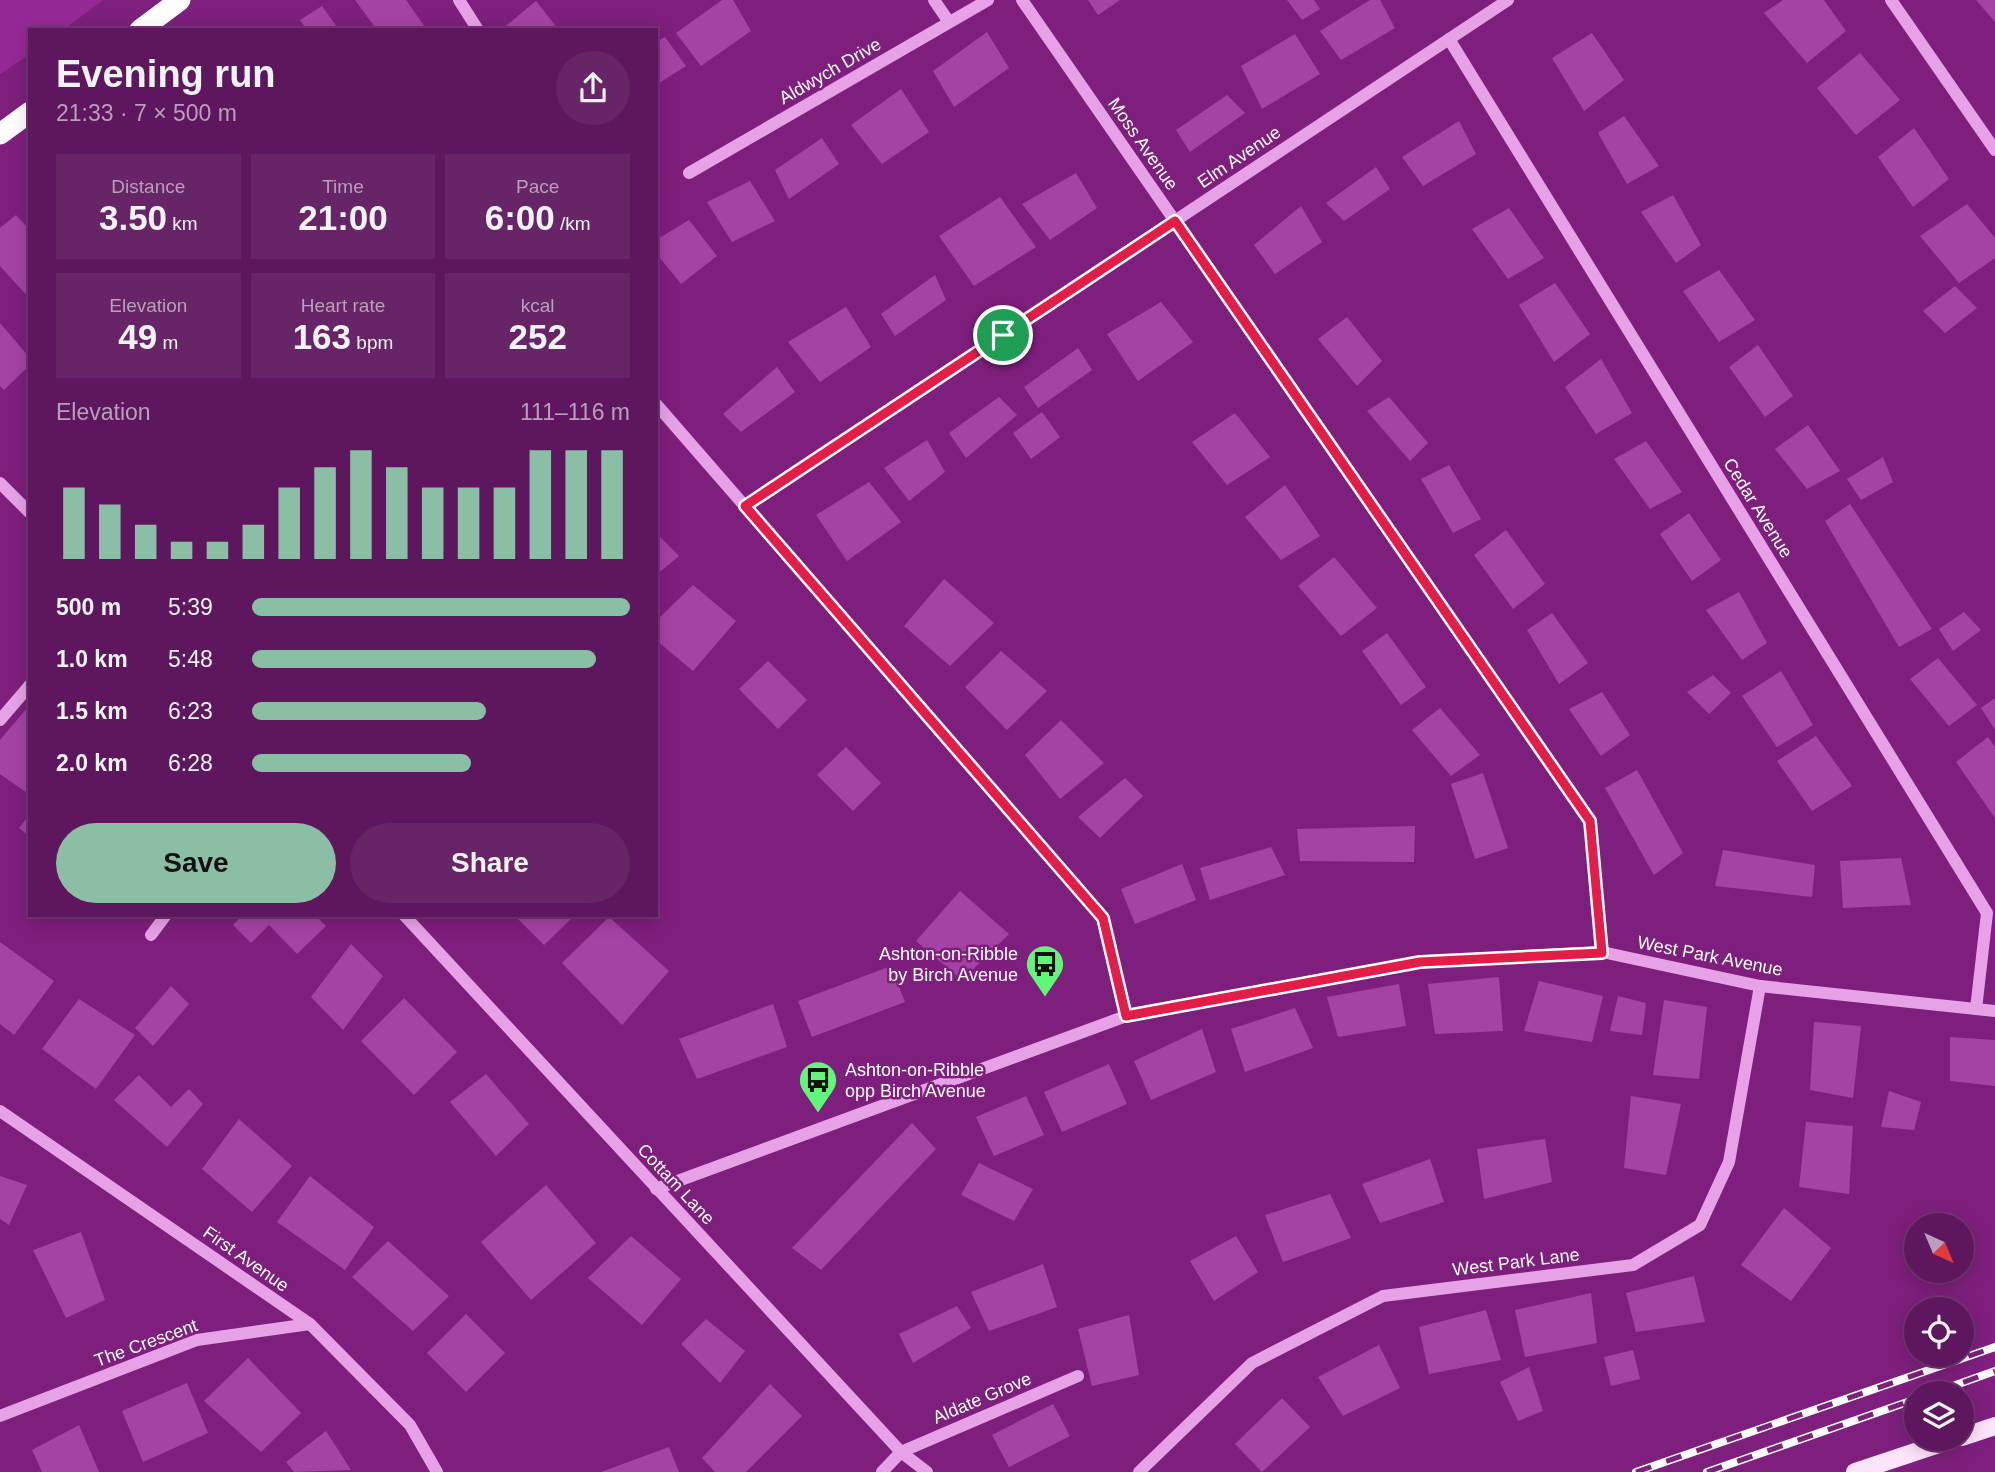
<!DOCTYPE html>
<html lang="en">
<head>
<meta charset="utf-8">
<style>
  :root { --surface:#5e175e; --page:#672467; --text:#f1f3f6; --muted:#b99fbc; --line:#733673; --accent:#8abfa5 }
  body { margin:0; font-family:Arial,sans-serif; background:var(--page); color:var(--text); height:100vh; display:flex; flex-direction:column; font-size:26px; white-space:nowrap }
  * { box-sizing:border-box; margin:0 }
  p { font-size:23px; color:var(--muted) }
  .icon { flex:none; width:38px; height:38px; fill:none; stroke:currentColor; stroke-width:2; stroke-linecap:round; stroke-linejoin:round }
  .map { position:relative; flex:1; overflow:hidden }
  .panel { position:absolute; left:28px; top:28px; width:630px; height:889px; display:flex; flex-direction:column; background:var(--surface); border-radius:0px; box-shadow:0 4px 18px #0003,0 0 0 2px var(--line) }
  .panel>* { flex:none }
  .needle { width:46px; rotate:136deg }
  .controls { position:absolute; left:1904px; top:1213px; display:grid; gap:14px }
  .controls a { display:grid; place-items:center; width:70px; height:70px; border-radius:50%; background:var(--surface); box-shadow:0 4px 18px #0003,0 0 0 2px var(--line); font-size:35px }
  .pin { position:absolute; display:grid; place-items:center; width:60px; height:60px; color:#fff; margin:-30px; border:4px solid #fff; border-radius:50%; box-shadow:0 2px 7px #0007 }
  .round { display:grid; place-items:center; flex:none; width:74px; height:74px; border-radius:37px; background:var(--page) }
  .head { display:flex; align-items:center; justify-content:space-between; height:119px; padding:0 28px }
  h1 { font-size:38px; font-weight:600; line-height:52px }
  .figures { display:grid; grid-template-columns:repeat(3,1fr); gap:10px; height:119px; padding:7px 28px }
  .figures div { display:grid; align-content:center; border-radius:0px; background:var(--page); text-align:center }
  .figures b { font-size:35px; font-weight:600 }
  .figures small { font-size:19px; font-weight:400 }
  .figures p { font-size:19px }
  .chart { height:196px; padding:14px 28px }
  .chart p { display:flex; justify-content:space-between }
  .chart svg { width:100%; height:126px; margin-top:7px; stroke:var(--accent); stroke-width:6 }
  .button { display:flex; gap:14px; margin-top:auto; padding:14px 28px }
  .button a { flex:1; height:80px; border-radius:42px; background:var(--accent); color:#111; font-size:28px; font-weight:600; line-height:80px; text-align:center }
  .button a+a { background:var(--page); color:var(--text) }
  ul { padding:0 28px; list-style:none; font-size:23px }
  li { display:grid; grid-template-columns:112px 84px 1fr; align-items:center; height:52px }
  li i { height:18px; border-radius:9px; background:var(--accent) }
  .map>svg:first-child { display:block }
  .green { fill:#962996 }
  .building { fill:#a543a5 }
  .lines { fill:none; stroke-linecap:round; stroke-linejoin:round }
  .minor { stroke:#e7a2e7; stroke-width:12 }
  .major { stroke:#fde4fc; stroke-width:18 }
  .highway { stroke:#fff; stroke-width:21 }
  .rail-casing { stroke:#fff; stroke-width:8 }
  .rail { stroke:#7e1f7d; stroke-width:5; stroke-dasharray:16; stroke-linecap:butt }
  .route-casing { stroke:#fff; stroke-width:14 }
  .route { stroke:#e11d48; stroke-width:9 }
  .labels { text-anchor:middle; stroke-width:5; stroke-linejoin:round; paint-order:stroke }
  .street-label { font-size:18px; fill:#fff; stroke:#7e1f7d }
  .poi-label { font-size:18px; fill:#fff; stroke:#7e1f7d; text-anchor:end }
</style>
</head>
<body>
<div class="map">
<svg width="1995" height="1472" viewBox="0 0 1995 1472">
  <rect width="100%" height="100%" fill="#7e1f7d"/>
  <!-- green -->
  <path class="green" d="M0 0H103L63 30H30V54L0 74Z"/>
  <!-- building -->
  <g class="building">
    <path d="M355 0H406L427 30H377Z"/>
    <path d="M722 0H733L751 31 701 66 676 33Z"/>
    <path d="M1088 0H1120L1098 15Z"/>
    <path d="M1287 0H1314L1320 9 1302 20Z"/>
    <path d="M1370 0H1380L1395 28 1341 60 1320 31Z"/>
    <path d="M1783 0H1824L1846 31 1807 63 1764 13Z"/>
    <path d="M1976 0H1995V22Z"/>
    <path d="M536 1 559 30H501Z"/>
    <path d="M322 6 339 30H307L300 20Z"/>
    <path d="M987 32 1009 68 954 107 933 71Z"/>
    <path d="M1592 33 1624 80 1584 111 1552 58Z"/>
    <path d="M1295 34 1320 74 1262 109 1241 66Z"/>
    <path d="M665 37 686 66 656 85V42Z"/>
    <path d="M1860 53 1900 100 1856 135 1817 88Z"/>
    <path d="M901 89 929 132 882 164 851 125Z"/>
    <path d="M1227 95 1245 113 1190 152 1176 130Z"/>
    <path d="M1624 116 1659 166 1627 184 1598 133Z"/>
    <path d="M1459 121 1476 154 1423 186 1402 157Z"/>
    <path d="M1914 128 1949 179 1913 207 1878 157Z"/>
    <path d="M822 138 839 164 789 199 775 170Z"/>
    <path d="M1376 167 1390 189 1344 221 1326 203Z"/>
    <path d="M1076 173 1097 208 1050 240 1022 204Z"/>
    <path d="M750 181 775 221 732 242 707 202Z"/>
    <path d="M1673 195 1701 245 1676 263 1641 212Z"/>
    <path d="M1000 197 1036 247 974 286 939 236Z"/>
    <path d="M1967 204 1995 238V258L1959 283 1920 236Z"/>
    <path d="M1301 206 1322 242 1275 274 1254 245Z"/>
    <path d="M1509 208 1544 258 1508 279 1472 229Z"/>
    <path d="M16 215 30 230V299L0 266V228Z"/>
    <path d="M689 220 717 256 681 284 656 253V240Z"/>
    <path d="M1719 270 1755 320 1719 342 1683 291Z"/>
    <path d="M935 275 946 300 895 336 881 314Z"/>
    <path d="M1555 283 1590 334 1554 362 1519 305Z"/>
    <path d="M1955 286 1977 308 1945 333 1923 311Z"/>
    <path d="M1161 302 1193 342 1138 381 1107 334Z"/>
    <path d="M846 307 871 347 820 382 788 342Z"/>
    <path d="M1347 317 1382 361 1357 386 1318 339Z"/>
    <path d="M0 323 30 358V365L4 390 0 386Z"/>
    <path d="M1758 345 1793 396 1765 417 1729 367Z"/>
    <path d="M1078 348 1092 370 1038 408 1024 387Z"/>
    <path d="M1601 359 1632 413 1596 434 1565 387Z"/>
    <path d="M777 367 795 392 741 432 723 414Z"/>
    <path d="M999 397 1017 415 966 458 949 433Z"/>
    <path d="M1389 397 1428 443 1410 461 1367 411Z"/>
    <path d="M1042 412 1060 437 1031 459 1013 433Z"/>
    <path d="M1235 413 1270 457 1227 485 1192 442Z"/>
    <path d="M1808 425 1840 471 1807 489 1775 449Z"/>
    <path d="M927 440 945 472 909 501 884 468Z"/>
    <path d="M1646 441 1682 492 1650 509 1614 459Z"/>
    <path d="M1883 457 1893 482 1861 500 1847 479Z"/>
    <path d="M1449 465 1481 519 1453 533 1421 479Z"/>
    <path d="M869 482 901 522 847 561 816 515Z"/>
    <path d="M1285 485 1320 536 1281 560 1245 517Z"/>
    <path d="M1850 504 1932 629 1899 647 1825 521Z"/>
    <path d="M1689 513 1721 560 1692 581 1660 534Z"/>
    <path d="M1506 530 1545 584 1513 609 1474 555Z"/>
    <path d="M656 533 679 556 656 575Z"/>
    <path d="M1334 557 1377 608 1341 636 1298 586Z"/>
    <path d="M944 579 994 623 950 666 904 626Z"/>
    <path d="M693 585 736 621 693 671 656 640V621Z"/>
    <path d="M1739 592 1767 643 1742 660 1706 610Z"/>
    <path d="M1964 612 1981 630 1953 651 1939 629Z"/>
    <path d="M1552 613 1588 663 1559 684 1527 630Z"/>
    <path d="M1387 633 1426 687 1401 705 1362 651Z"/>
    <path d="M1001 651 1047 691 1007 730 965 687Z"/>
    <path d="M1938 658 1977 705 1949 726 1910 679Z"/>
    <path d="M768 661 807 700 778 729 739 689Z"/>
    <path d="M1781 671 1813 725 1777 747 1742 696Z"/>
    <path d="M1713 675 1731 693 1709 714 1687 692Z"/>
    <path d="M1602 692 1630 735 1601 756 1569 709Z"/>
    <path d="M1995 698V730L1981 708Z"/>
    <path d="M28 707 30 708V795L0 774V740Z"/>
    <path d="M1440 708 1480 755 1451 776 1412 730Z"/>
    <path d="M1061 720 1104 763 1060 799 1025 755Z"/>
    <path d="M1816 736 1852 786 1812 811 1777 761Z"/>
    <path d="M1988 737 1995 747V818L1956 762Z"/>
    <path d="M846 747 881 783 853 811 817 775Z"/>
    <path d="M1637 770 1683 853 1654 875 1605 788Z"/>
    <path d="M1483 773 1508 848 1475 859 1451 784Z"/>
    <path d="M1125 778 1143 796 1100 838 1078 817Z"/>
    <path d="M30 814V837L19 828Z"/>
    <path d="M1415 826 1414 862 1300 861 1297 829Z"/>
    <path d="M1271 847 1285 875 1210 900 1200 868Z"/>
    <path d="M1723 850 1815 865 1812 897 1715 886Z"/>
    <path d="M1901 858 1911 905 1843 908 1840 861Z"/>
    <path d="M1182 864 1196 900 1135 924 1121 889Z"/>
    <path d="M960 891 1009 934 962 980 916 941Z"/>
    <path d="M243 915H315L326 926 297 954 269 925 251 943 233 925Z"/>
    <path d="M514 915H575L544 945Z"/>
    <path d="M609 917 669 971 622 1025 562 963Z"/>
    <path d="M0 942 54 981 14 1035 0 1024Z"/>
    <path d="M351 944 383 976 343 1030 311 997Z"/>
    <path d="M891 966 905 1002 812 1037 798 1001Z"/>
    <path d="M1499 977 1503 1031 1435 1034 1428 984Z"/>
    <path d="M1539 981 1603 996 1592 1042 1524 1031Z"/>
    <path d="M1399 984 1406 1026 1338 1037 1327 997Z"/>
    <path d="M171 986 189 1004 153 1046 135 1028Z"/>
    <path d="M1618 996 1646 1003 1642 1035 1610 1031Z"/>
    <path d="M404 998 457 1052 414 1095 361 1041Z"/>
    <path d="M79 999 135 1035 96 1089 42 1049Z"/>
    <path d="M1664 1000 1707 1007 1699 1079 1653 1075Z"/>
    <path d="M773 1004 787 1047 697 1079 679 1039Z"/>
    <path d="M1295 1008 1313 1048 1245 1072 1231 1029Z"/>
    <path d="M1814 1022 1861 1026 1853 1098 1810 1090Z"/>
    <path d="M1202 1029 1216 1072 1151 1100 1134 1061Z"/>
    <path d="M1950 1037 1995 1040V1086L1950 1081Z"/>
    <path d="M1109 1064 1127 1104 1062 1132 1044 1092Z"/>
    <path d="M486 1074 529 1124 496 1156 450 1102Z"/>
    <path d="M139 1075 171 1107 189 1089 203 1104 167 1147 114 1100Z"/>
    <path d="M1889 1091 1921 1102 1914 1130 1881 1127Z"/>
    <path d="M1026 1096 1044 1135 994 1156 976 1117Z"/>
    <path d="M1631 1096 1681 1104 1666 1175 1624 1168Z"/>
    <path d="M239 1119 292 1166 252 1212 202 1169Z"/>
    <path d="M1806 1122 1853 1126 1849 1194 1799 1187Z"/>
    <path d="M912 1123 936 1149 821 1270 792 1248Z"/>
    <path d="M1545 1139 1552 1182 1484 1199 1477 1149Z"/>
    <path d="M1430 1159 1444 1202 1380 1223 1362 1184Z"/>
    <path d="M979 1163 1033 1189 1014 1221 961 1195Z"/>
    <path d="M0 1176 27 1185 9 1225 0 1219Z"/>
    <path d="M310 1176 374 1227 345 1270 277 1222Z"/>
    <path d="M546 1185 596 1243 531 1300 481 1242Z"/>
    <path d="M1330 1194 1351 1238 1283 1262 1265 1215Z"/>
    <path d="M1784 1208 1831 1248 1791 1301 1741 1265Z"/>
    <path d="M81 1232 105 1300 66 1318 33 1250Z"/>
    <path d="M631 1236 681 1279 642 1325 588 1278Z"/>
    <path d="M1236 1236 1258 1272 1214 1301 1190 1261Z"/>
    <path d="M388 1241 449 1296 413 1331 352 1277Z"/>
    <path d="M1043 1264 1057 1307 989 1331 971 1292Z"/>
    <path d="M1694 1276 1705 1322 1636 1332 1626 1293Z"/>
    <path d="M1591 1293 1597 1343 1525 1357 1515 1310Z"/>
    <path d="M957 1306 971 1328 913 1363 899 1334Z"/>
    <path d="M1486 1310 1501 1360 1429 1374 1419 1327Z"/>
    <path d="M466 1314 505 1353 466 1392 427 1353Z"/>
    <path d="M1129 1315 1139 1375 1092 1386 1078 1329Z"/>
    <path d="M706 1319 745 1351 720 1383 681 1344Z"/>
    <path d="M1379 1345 1400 1388 1343 1416 1318 1377Z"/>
    <path d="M1633 1350 1640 1379 1611 1386 1604 1357Z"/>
    <path d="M248 1358 301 1413 261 1452 204 1401Z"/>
    <path d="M1529 1367 1543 1411 1518 1421 1500 1382Z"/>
    <path d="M187 1383 208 1433 143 1462 122 1411Z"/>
    <path d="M770 1384 802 1416 746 1472H715L702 1458Z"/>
    <path d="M1282 1398 1310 1427 1262 1472 1235 1444Z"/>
    <path d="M1053 1404 1070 1436 1009 1467 992 1435Z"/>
    <path d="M79 1425 99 1472H42L32 1450Z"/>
    <path d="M326 1431 351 1470 294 1472 286 1462Z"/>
    <path d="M669 1447 679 1472H601Z"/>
  </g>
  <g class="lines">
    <!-- minor -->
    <g class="minor">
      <path d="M459 0 478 30"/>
      <path d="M934 0 949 22"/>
      <path d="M1022 0 1590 821 1602 952"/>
      <path d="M1891 0 1995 150"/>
      <path d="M1449 39 1987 913 1976 1009"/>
      <path d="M689 173 988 0"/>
      <path d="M656 404 1103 918 1126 1016"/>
      <path d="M0 483 30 513"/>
      <path d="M745 506 1508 0"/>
      <path d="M0 720 30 685"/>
      <path d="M404 915 901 1452 927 1472"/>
      <path d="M151 935 166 915"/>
      <path d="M0 1111 310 1324 410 1425 437 1472"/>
      <path d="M656 1189 1126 1016 1420 962 1602 952 1760 986 1995 1011"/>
      <path d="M0 1416 197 1340 310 1324"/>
      <path d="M882 1472 901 1452 1078 1376"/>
      <path d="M1139 1472 1252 1363 1383 1296 1633 1265 1700 1225 1729 1162 1760 986"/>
    </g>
    <!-- major -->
    <g class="major">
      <path d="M1962 1437 1995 1426"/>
      <path d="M1855 1472 1957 1438"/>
    </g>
    <!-- highway -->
    <g class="highway">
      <path d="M140 30 180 0"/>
      <path d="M0 134 30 112"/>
    </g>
    <!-- rail casing -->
    <g class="rail-casing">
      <g id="rail">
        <path d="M1933 1393 1995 1371"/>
        <path d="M1636 1472 1995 1347"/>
        <path d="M1707 1472 1916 1399"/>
      </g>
    </g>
    <!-- rail -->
    <use href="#rail" class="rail"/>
  </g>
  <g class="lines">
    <!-- route casing -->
    <g class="route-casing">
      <path id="route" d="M1175 221 1590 821 1602 953 1420 962 1126 1016 1103 918 745 506Z"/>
    </g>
    <!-- route -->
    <use href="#route" class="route"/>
  </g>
  <!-- icons -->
  <defs>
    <g id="bus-pin" transform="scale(2.0125)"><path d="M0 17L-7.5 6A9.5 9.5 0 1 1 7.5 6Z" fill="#62f679" stroke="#7e1f7d"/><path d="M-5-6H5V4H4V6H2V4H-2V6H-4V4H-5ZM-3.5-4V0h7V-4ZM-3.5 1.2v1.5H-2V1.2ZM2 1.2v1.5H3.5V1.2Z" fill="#111"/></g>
  </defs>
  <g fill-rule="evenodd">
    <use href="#bus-pin" x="1045" y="964"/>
    <use href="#bus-pin" x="818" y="1080"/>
  </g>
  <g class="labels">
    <!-- street labels -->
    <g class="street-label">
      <text transform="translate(830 71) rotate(-30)" y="6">Aldwych Drive</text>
      <text transform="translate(1143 144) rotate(55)" y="6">Moss Avenue</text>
      <text transform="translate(1239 157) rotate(-34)" y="6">Elm Avenue</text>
      <text transform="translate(1758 508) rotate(58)" y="6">Cedar Avenue</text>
      <text transform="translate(1710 956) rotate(11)" y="6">West Park Avenue</text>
      <text transform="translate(676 1184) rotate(47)" y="6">Cottam Lane</text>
      <text transform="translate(246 1259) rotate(35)" y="6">First Avenue</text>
      <text transform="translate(1516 1262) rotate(-7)" y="6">West Park Lane</text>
      <text transform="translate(146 1343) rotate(-20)" y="6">The Crescent</text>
      <text transform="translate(982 1398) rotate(-23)" y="6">Aldate Grove</text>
    </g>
    <!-- poi labels -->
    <g class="poi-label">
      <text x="1018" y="960">Ashton-on-Ribble<tspan x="1018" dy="21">by Birch Avenue</tspan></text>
      <text x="845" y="1076" text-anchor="start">Ashton-on-Ribble<tspan x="845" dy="21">opp Birch Avenue</tspan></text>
    </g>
  </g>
</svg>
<div class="controls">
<a><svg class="needle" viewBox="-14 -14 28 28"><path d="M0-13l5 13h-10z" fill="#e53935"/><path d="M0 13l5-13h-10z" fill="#b99fbc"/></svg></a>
<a><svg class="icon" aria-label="locate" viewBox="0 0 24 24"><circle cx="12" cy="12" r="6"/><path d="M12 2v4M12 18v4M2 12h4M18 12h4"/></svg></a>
<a><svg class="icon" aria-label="layers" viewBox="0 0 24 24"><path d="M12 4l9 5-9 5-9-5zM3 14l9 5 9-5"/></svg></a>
</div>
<div class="pin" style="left:1003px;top:335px;background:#1e9e55"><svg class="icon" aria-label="arrive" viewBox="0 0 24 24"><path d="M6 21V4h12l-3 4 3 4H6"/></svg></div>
<section class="panel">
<div class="head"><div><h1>Evening run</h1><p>21:33 · 7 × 500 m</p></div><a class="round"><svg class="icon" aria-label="share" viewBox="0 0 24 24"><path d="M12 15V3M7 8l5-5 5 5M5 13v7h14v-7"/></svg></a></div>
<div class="figures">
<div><p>Distance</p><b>3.50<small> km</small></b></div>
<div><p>Time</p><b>21:00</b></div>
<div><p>Pace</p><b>6:00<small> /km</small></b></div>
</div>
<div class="figures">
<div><p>Elevation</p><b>49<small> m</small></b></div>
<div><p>Heart rate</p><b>163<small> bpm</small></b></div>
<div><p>kcal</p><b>252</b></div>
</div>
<div class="chart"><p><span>Elevation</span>111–116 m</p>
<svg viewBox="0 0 160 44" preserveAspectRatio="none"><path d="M5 44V19M15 44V25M25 44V32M35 44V38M45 44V38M55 44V32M65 44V19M75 44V12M85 44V6M95 44V12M105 44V19M115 44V19M125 44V19M135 44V6M145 44V6M155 44V6"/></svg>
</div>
<ul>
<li><b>500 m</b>5:39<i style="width:100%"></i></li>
<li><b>1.0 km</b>5:48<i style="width:91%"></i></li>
<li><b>1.5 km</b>6:23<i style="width:62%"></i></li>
<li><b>2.0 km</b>6:28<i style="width:58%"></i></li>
</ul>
<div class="button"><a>Save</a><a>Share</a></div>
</section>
</div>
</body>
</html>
